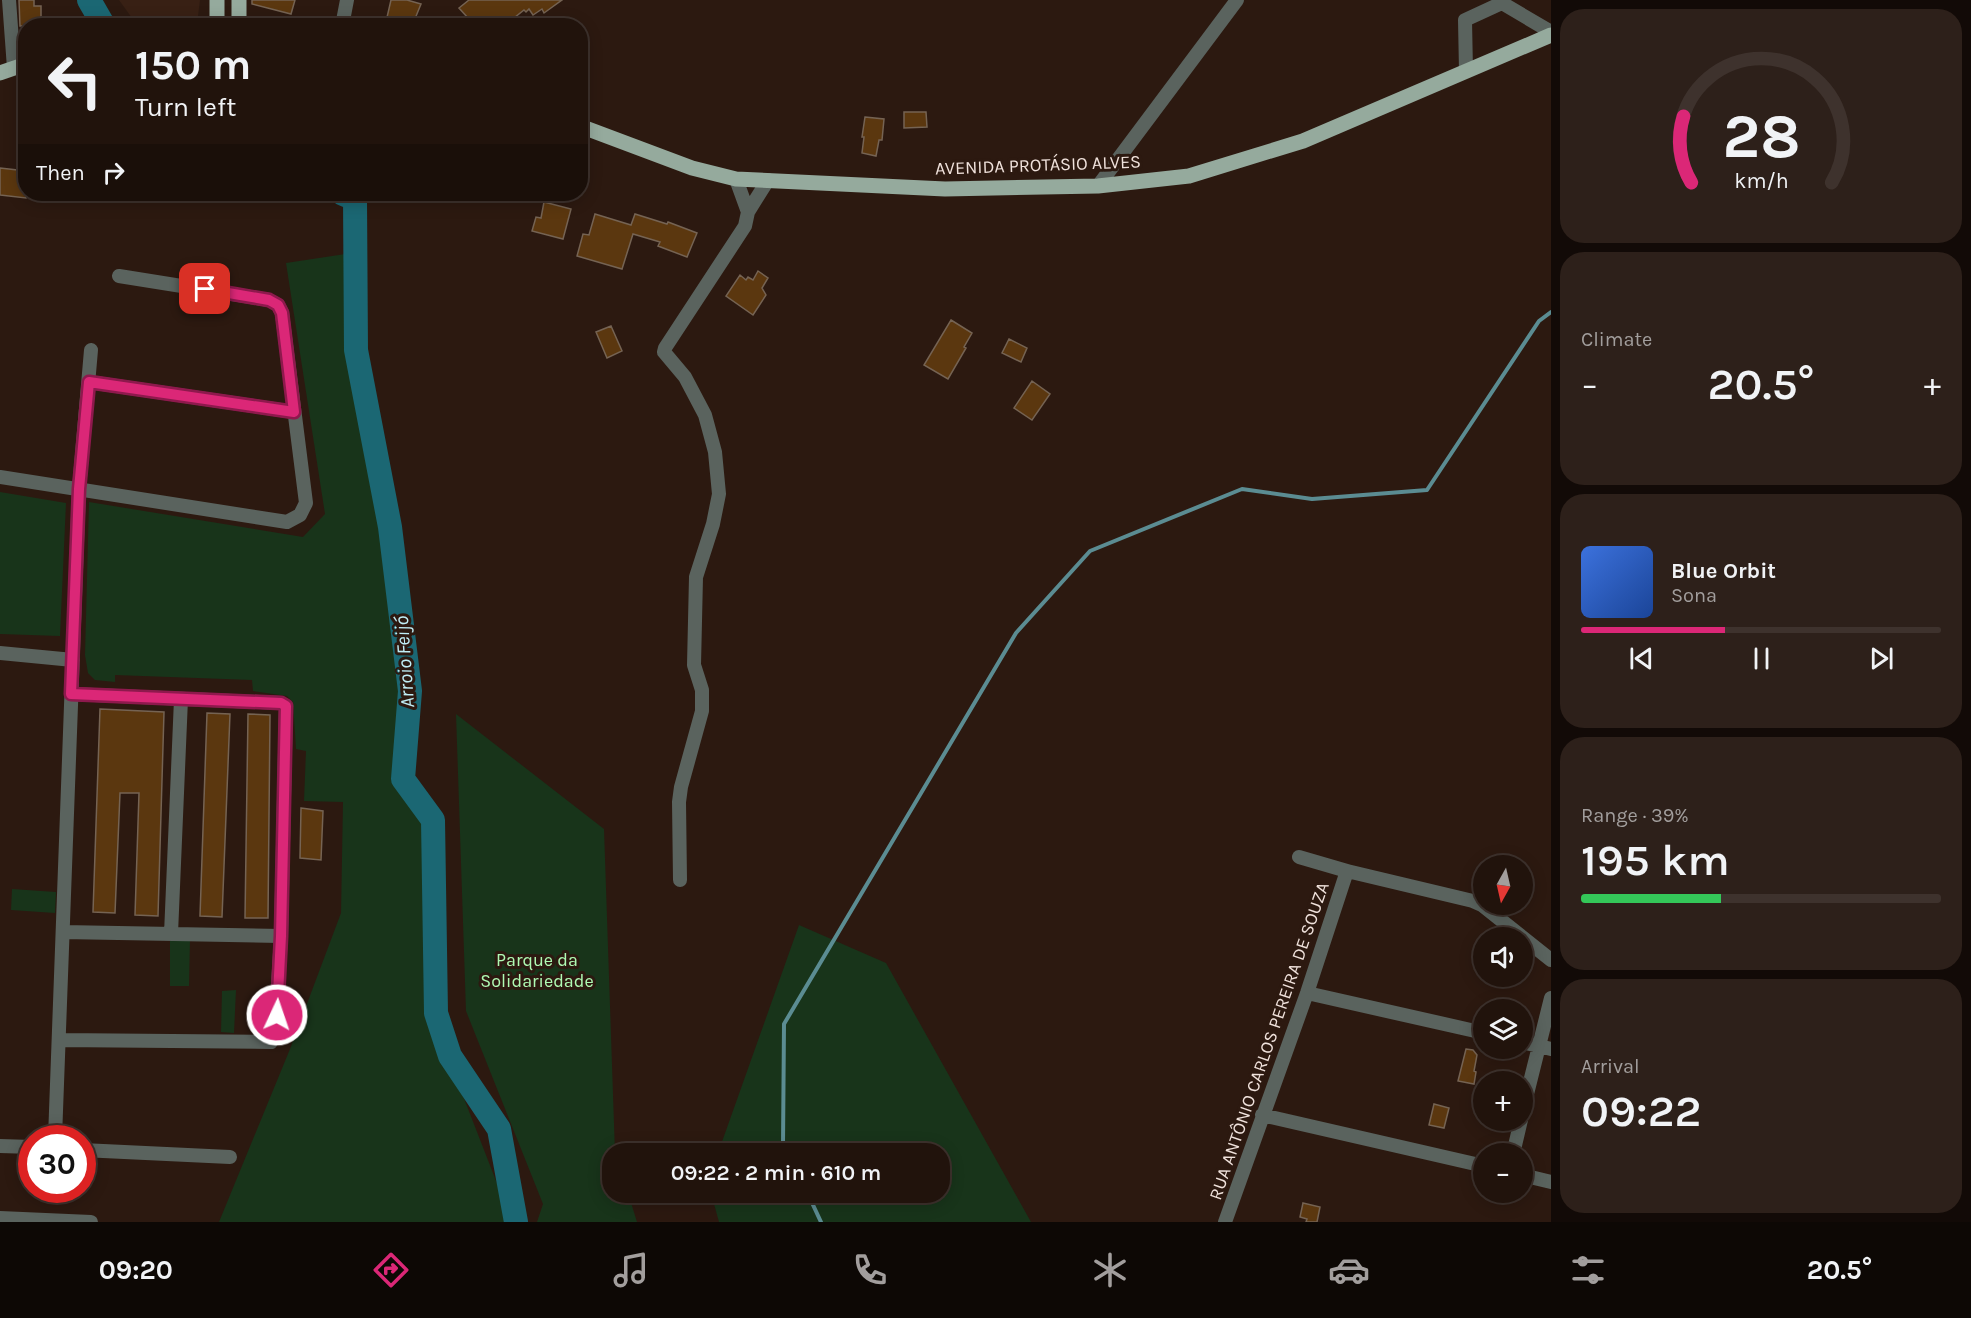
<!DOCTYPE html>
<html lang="en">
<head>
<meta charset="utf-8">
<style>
  body { margin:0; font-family:Karla,sans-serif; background:#2d201a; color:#f1f3f6; height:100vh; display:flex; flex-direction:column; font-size:22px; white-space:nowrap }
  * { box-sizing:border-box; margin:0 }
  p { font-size:20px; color:#a29e9d }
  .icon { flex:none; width:33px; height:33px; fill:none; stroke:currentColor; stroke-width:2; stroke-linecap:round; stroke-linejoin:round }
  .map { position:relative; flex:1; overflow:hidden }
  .sheet { display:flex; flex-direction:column; gap:9px; padding:9px; background:#120a07; width:420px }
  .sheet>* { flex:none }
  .hud { position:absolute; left:18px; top:18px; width:570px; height:183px; border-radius:24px; box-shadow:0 3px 15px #0003,0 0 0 2px #3e322d; background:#21130c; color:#f1f3f6; overflow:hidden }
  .needle { width:39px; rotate:188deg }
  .buttons { position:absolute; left:1473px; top:855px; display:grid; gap:12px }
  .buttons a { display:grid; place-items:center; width:60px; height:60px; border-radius:50%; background:#21130c; box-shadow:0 3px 15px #0003,0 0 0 2px #3e322d; font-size:30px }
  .speed { position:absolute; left:18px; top:1125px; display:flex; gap:12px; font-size:30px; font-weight:700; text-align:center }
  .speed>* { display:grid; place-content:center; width:78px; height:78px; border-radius:50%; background:#21130c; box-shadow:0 3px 15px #0003,0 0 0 2px #3e322d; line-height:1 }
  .speed .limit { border:9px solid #d22; background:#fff; color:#111 }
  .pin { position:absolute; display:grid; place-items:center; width:51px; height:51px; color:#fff; margin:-26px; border-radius:12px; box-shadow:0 3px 9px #0006 }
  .me { position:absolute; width:66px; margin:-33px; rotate:3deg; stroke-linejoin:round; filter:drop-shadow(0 0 4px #0008) }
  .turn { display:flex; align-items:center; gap:21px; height:126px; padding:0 18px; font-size:27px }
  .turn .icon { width:78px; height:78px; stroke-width:2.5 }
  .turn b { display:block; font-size:42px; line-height:51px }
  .then { display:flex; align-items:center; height:57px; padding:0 18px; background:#0003; gap:12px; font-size:22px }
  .big { font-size:45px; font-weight:600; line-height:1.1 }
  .sheet .card { flex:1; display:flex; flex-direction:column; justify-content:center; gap:9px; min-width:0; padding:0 21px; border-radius:24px; background:#2d201a }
  .sheet .dial { align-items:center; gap:0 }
  .dial svg { height:156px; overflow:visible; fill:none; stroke:#3e322d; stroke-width:7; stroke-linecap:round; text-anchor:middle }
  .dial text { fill:#f1f3f6; stroke:none }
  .song { display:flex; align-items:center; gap:18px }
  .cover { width:72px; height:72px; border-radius:9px; background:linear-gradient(135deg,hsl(220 70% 55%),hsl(220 70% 35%)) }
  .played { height:6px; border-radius:3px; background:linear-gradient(90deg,#db2777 40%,#3e322d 40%) }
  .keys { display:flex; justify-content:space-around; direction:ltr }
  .heat { display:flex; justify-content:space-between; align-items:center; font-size:33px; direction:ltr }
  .charge { height:9px; border-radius:4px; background:linear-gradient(90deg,#34c759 39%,#3e322d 0) }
  .trip { position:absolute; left:602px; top:1143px; width:348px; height:60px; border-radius:24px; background:#21130c; box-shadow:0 3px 15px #0003,0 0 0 2px #3e322d; font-weight:600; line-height:60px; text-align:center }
  .dock { display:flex; height:96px; justify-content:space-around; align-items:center; background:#0d0805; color:#a29e9d }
  .dock .icon { width:42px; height:42px }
  .dock .selected { color:#db2777 }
  .dock b { font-size:27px; color:#f1f3f6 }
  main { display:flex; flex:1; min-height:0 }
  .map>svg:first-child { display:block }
  .built { fill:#382014 }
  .green { fill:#18341a }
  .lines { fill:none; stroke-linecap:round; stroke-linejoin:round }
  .stream { stroke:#5b8c92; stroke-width:4 }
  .river { stroke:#1b6773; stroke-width:24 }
  .building { fill:#5b370f; stroke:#756353; stroke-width:1.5 }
  .minor { stroke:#5a635e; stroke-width:14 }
  .major { stroke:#95aa9d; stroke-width:15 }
  .route-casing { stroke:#8e194d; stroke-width:15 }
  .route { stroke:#db2777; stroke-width:10 }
  .labels { text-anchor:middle; stroke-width:6; stroke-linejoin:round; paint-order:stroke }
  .street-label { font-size:18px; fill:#f0e2dc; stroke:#2c1910 }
  .park-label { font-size:18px; fill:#affab3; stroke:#2c1910 }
  .water-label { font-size:20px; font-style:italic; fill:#c0eef6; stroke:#2c1910 }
</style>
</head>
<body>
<main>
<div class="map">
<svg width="1551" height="1222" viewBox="0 0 1551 1222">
  <rect width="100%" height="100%" fill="#2c1910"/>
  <path class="built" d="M119,0H200L198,16L137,25Z"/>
  <path class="green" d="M352,253L351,350L388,574L403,688L398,778L427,820L430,1011L512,1222H219L290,1049L341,913L343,802L304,801L306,751L296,749L293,702L287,696L253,691L252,680L115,675V682L95,680L88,673L85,655L89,502L303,537L325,514L286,263Z
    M0,492L66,503L60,636L0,634Z
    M456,714L604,829L615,1153L612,1154V1192L628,1193L637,1222H537L543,1204L466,1011Z
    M12,889L56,892L55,913L11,910Z
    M799,925L886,963L1031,1222H719L711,1193L939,1192V1154L718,1153Z
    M170,939H190L189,986H170Z
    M236,990L234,1033L221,1032L222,991Z"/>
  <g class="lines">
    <path class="stream" d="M788,1154L783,1145L784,1024L1016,633L1090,551L1242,489L1312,499L1427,490L1539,321L1551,312
      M807,1192L821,1222"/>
    <path class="river" d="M89,0L104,26
      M343,194L355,199L356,350L390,527L410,691L403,779L433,820L436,1013L450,1056L499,1129L516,1222"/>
  </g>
  <path class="building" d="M19,0H34V6H41V20L35,21L36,26H20Z
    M252,0H295L291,14L252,4Z
    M391,0H407L421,4L412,26H385Z
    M469,0H562L544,13L542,9L533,15L529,9L526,12L524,10L504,26H458L468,18L459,8Z
    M904,112H926L927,127L904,128Z
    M865,117L884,119L882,140H879L876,156L862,153L864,137H862Z
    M0,168L26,171V198L0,195Z
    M544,202L571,209L563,239L532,231L536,217L541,218Z
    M595,214L631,225L635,214L667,224L668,222L697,233L687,257L658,246L660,242L633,234L622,269L577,256L583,234L589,235Z
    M758,271L768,278L762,288L766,295L753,315L726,296L740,275L746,280L748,277L753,280Z
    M951,320L972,333L964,347L966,348L948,379L924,365Z
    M611,326L622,351L607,358L596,332Z
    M1009,339L1027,348L1021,362L1002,353Z
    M1032,381L1050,394L1032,420L1014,408Z
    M100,709L164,712L158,916L135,915L139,793H120L115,913L93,912Z
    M207,713L230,714L222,917L200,916Z
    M248,714L270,715L268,918H245Z
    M301,808L323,811L321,860L300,858Z
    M1466,1049L1473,1050L1477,1055L1474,1071L1476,1072L1474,1084L1458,1081Z
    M1434,1104L1449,1108L1444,1128L1429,1125Z
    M1303,1203L1320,1207L1317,1222H1306L1307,1219L1300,1217Z"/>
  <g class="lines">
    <path class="minor" d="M9,0L14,68
      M342,26L347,0
      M1466,71L1465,20L1502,3L1551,32
      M736,179L748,212
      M1098,186L1237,0
      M89,382L294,412
      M0,477L287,522L300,515L306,503L282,313L278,305L269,300L119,276
      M0,653L73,660
      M1299,857L1347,871L1473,901L1482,905L1551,960
      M680,880L679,802L681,787L702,711V690L694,665L696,577L713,524L719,494L715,452L705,415L685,377L664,352L665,348L745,226L748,212L768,180
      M63,932L281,936
      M171,934L181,699
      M1307,993L1484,1033
      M59,1040L271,1042L275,1034L281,936L286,706L281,703L71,694
      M1522,1042L1551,1049
      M1522,1114L1551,998
      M1262,1115L1484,1166
      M55,1138L79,489L91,350
      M0,1146L32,1147
      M82,1150L230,1157
      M1513,1154L1521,1120
      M1522,1175L1551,1182
      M0,1218L91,1222
      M1225,1222L1307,993L1347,871"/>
    <path class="major" d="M239,0V26
      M217,26V0
      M0,73L26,64
      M580,126L692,168L736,179L945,189L1098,186L1189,176L1303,141L1551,35"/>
  </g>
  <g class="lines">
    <defs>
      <path id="route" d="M205,289L269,300L278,305L282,313L294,412L89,382L79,489L71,694L281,703L286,706L281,936L277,1015"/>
    </defs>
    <use href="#route" class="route-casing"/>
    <use href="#route" class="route"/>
  </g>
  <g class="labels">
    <g class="street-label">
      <text transform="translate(1038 165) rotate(-2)" y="6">AVENIDA PROTÁSIO ALVES</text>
      <text transform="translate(1269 1041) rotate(-71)" y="6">RUA ANTÔNIO CARLOS PEREIRA DE SOUZA</text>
    </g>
    <g class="park-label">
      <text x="537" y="966">Parque da<tspan x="537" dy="21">Solidariedade</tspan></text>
    </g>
    <g class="water-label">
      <text transform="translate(404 662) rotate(-94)" y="7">Arroio Feijó</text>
    </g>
  </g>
</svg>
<div class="buttons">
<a><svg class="needle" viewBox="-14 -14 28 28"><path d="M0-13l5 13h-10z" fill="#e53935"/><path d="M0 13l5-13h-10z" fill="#a29e9d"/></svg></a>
<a><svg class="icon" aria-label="sound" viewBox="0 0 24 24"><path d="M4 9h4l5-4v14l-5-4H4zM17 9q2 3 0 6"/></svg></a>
<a><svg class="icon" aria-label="layers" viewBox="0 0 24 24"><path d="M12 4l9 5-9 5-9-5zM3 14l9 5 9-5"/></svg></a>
<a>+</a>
<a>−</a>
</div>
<div class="speed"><div class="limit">30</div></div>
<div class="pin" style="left:205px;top:289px;background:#d93025"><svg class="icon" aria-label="arrive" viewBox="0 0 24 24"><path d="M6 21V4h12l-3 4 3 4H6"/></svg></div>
<svg class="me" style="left:277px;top:1015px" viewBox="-20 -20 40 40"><circle r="17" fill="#db2777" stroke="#fff" stroke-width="3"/><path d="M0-11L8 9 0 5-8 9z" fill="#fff"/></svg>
<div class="trip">09:22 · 2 min · 610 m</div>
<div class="hud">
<div class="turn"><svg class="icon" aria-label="left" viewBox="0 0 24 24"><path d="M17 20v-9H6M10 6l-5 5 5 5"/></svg><div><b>150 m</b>Turn left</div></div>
<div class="then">Then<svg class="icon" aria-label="right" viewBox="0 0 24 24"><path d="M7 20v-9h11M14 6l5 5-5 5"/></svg></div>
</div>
</div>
<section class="sheet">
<div class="card dial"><svg viewBox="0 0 100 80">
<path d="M14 69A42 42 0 1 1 86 69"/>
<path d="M14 69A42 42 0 0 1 10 35" stroke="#db2777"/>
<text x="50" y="56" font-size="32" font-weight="700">28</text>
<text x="50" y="72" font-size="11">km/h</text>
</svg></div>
<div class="card"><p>Climate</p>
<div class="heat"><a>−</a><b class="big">20.5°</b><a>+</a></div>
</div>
<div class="card">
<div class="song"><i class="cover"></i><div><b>Blue Orbit</b><p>Sona</p></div></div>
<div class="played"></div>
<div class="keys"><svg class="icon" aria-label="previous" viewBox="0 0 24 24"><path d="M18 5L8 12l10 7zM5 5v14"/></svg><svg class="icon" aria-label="pause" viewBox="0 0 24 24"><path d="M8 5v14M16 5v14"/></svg><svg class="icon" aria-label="next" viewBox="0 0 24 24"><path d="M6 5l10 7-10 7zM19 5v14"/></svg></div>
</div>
<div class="card"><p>Range · 39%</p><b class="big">195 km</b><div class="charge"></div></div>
<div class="card"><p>Arrival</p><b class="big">09:22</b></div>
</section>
</main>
<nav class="dock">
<b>09:20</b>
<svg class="icon selected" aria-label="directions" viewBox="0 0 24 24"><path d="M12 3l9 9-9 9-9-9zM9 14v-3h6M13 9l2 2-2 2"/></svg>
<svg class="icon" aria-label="music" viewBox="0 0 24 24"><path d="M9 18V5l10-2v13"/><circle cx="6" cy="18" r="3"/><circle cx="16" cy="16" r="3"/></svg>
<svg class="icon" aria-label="phone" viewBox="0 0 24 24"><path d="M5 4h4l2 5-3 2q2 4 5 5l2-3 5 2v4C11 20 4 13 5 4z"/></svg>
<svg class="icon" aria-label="climate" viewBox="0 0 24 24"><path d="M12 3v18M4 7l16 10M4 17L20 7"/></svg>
<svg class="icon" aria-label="car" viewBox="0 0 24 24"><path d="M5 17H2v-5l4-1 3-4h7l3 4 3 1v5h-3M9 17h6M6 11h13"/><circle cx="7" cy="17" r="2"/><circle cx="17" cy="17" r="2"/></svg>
<svg class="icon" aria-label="filters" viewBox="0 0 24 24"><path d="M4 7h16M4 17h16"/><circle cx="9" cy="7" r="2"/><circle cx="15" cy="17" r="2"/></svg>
<b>20.5°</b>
</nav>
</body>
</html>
